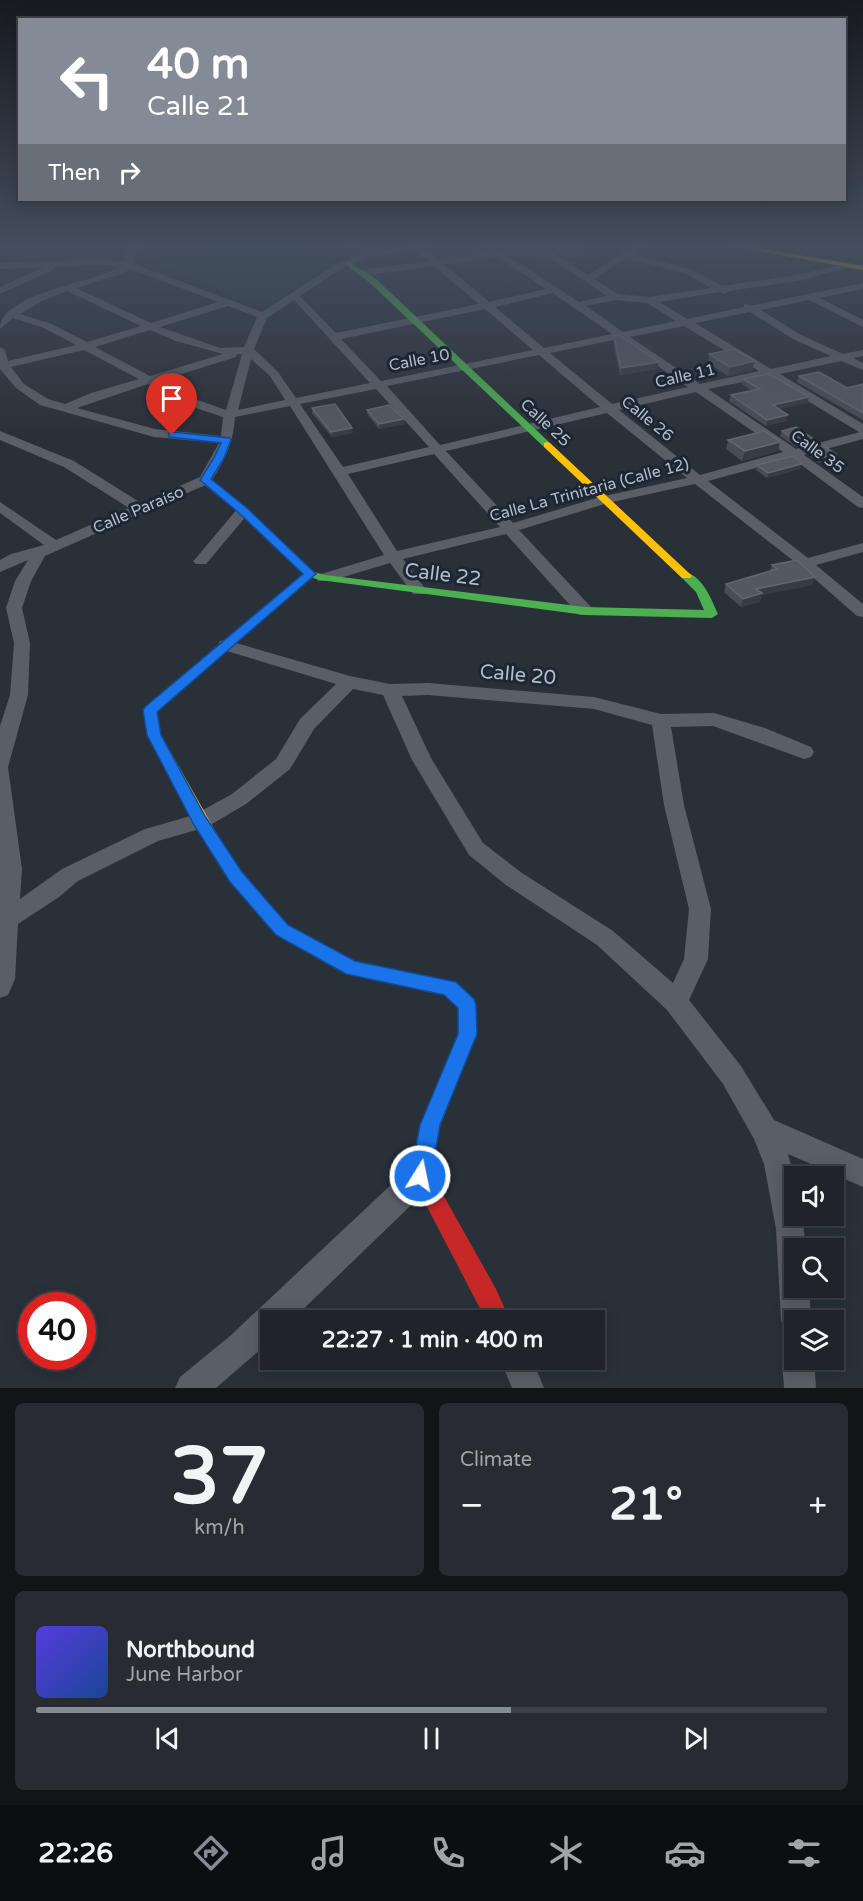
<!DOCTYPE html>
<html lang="en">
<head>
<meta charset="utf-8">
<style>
  body { margin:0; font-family:"Varela Round",sans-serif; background:#282c32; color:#f1f3f6; height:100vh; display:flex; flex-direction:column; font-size:22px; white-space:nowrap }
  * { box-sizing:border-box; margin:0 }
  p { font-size:20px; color:#a2a4a8 }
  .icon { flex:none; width:33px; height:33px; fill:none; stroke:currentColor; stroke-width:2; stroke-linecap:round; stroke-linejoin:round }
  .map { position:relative; height:1388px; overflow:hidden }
  .side { display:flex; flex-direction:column; gap:15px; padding:15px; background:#121417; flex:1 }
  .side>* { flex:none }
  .guide { position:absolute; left:18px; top:18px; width:828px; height:183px; border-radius:0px; box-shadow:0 3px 15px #0003,0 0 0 2px #3d4147; background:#848b96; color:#fff; overflow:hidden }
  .buttons { position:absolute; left:784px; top:1166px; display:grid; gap:12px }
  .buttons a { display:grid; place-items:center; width:60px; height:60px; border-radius:0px; background:#20242a; box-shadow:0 3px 15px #0003,0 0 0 2px #3d4147; font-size:30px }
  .speed { position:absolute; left:18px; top:1292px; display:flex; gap:12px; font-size:30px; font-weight:700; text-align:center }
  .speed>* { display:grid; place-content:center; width:78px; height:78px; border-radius:50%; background:#20242a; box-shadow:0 3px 15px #0003,0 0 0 2px #3d4147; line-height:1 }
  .speed .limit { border:9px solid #d22; background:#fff; color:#111 }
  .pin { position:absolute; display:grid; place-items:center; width:51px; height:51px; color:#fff; margin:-62px -26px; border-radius:50% 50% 50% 0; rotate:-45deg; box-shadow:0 0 6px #0007 }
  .pin .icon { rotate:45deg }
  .me { position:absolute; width:66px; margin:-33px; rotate:10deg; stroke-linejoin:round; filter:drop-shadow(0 0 4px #0008) }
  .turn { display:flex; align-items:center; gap:21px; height:126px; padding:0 30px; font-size:27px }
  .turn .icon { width:78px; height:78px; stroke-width:2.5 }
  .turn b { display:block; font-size:42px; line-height:51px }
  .then { display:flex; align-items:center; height:57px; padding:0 30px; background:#0003; gap:12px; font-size:22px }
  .big { font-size:45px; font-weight:700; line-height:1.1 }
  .side .widget { flex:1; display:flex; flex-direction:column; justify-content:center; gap:9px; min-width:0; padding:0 21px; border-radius:9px; background:#282c32 }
  .side .dial { align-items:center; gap:0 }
  .dial b { font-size:78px; line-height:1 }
  .song { display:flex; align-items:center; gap:18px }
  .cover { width:72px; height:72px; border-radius:9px; background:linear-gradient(135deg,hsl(250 70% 55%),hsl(220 70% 35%)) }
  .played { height:6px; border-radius:3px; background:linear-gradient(90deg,#848b96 60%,#3d4147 60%) }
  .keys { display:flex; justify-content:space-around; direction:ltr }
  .heat { display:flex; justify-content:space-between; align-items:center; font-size:33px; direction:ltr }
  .side .tiles { flex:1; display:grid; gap:15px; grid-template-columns:1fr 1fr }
  .widget:last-child { grid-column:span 2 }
  .trip { position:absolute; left:260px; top:1310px; width:345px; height:60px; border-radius:0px; background:#20242a; box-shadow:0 3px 15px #0003,0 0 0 2px #3d4147; font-weight:700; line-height:60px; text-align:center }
  .dock { display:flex; height:96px; justify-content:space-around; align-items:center; background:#0d0e11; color:#a2a4a8 }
  .dock .icon { width:42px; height:42px }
  .dock .selected { color:#848b96 }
  .dock b { font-size:27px; color:#f1f3f6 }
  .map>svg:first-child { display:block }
  .green { fill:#273a3e }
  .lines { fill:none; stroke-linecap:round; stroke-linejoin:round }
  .street { fill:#5a5e66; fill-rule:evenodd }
  .fast { fill:#4caf50; fill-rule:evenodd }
  .slow { fill:#ffc107; fill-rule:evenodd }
  .jam { fill:#c62828; fill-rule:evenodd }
  .wall { fill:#474c55 }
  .shaded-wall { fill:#373c44 }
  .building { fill:#535861; stroke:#626872; stroke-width:1.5 }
  .route { fill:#1a73e8; stroke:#114b97; stroke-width:1.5 }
  .labels { text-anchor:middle; stroke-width:6; stroke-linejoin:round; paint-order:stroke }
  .far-street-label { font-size:16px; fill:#b4bcc9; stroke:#1d2633 }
  .street-label { font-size:20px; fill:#b4bcc9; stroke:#1d2633 }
</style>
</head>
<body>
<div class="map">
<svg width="863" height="1388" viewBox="0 0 863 1388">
  <rect width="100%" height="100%" fill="#2a3038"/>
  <path class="green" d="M261,249L302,252L334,265L267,306L260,307L159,264L210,250Z"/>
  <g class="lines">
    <path class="street" d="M131,244H140L134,255V264L262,312L333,266L364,252L337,244C351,244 365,250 379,250C399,249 418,244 439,244L424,248L438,260L491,252L480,244H490L579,302L607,296L529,244H540L588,275L636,244H647L633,254L693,270L722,286L797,275L850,263L855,266L797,281L729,291L724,294L719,292L659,302L687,319L744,307V304L754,305L863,283V289L820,298L863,320V327L809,300L761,310L801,335L843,354L863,350V356L853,358L863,363V370L841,361L780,374L863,424V439L804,455L863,497V508L858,507L792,458L708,481L808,558L863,543V552L816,565L863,604V617L857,616L800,566L695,484L608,503L519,530L591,607L593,611L591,615H579L506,534L403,559L427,591L425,594H413L390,563L330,581H318L316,578L318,575L384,555L290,406L235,417C233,445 225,460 210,483L45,556L31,581L22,608L30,643L28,695L8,767L22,869L20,899L62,869L145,829L194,815L232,794L276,759L300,719L336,684L220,649L218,645L220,641L226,640L350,676L390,684L428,683L594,697L661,714L714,713L765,728L811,747L814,752L811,757L804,759L713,726L671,727L684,805L711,909L708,959L689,1000L741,1066L774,1120L863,1159V1187L788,1154L795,1180V1215H802L806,1248H795V1287H809L811,1320H795V1335L785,1331L781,1320L776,1229L764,1164L754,1139L723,1084L667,1010L597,945L506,885L469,855L412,760L383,695L353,689L314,729L290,769L246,804L207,827L158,841L78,881L59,897L18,924L15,979L8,995L0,998V726L10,695L14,643L6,608L15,581L28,560L0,572V560L11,554L44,545L0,513V502L56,540L129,508L64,467L0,440V431L74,461L141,503L200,477L219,443L154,437L40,405L16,388L0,369V347L5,350L8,361L76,345L44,328L13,318L0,329C0,293 94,283 120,267L108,265L54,267L53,270L0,294V287L44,267L0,269V263L108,259L124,262V255ZM415,250L428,261L362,270L357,273L362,276L434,266L479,304L336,333L300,296L339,270L370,256ZM498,257L546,289L489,302L444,264ZM626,258L687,274L711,288L649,297L618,294L594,279ZM130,269L218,302L151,323L76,288L121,274ZM67,291L141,326L87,342L52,324L20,314L42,301ZM553,293L612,334L544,348L495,307ZM294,300L370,383L296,398L278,372L254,349L267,318ZM616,300L647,303L676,321L623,332L586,306ZM228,306L257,317L244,347L220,348L160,327ZM485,309L533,350L381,381L341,339ZM750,312L793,339L831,356L771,369L695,323ZM684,326L759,371L700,384L630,337ZM150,330L176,341L223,354L150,376L95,347ZM619,339L688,387L612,404L550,353ZM84,350L139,379L91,393L65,404L48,399L24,384L11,367ZM237,354H242L226,410L192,398L159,381L236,357ZM539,355L600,407L440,445L387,386ZM251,359L270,376L285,400L238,410ZM768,377L859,432H860L796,449L708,389ZM148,384L184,404L223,417L221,436L155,429L77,408ZM376,389L429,447L343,467L300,404ZM696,392L783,452L700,475L619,410ZM607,413L687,478L600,497L513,523L446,451ZM434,454L500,527L397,551L348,474ZM428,695L594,709L652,725L664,805L689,909L684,959L673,983L613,931L522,873L483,843L431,758L402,696Z
      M243,507L250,511L248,514L206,564H196L193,561L196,558L238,508Z
      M421,1162L431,1166L435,1176L431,1186L292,1320H270V1341L216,1388H175L180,1377L230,1336L411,1166Z
      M795,1344V1359H814L816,1388H784L782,1359L787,1348Z
      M500,1359H532L544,1388H512Z"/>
    <path class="fast" d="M345,262H349L376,279L550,443V447H544L370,283L345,264Z
      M205,477L247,509L314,572L325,575L585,607L704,610L696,592L680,576L686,572C704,578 711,599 718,614L712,618L585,615L320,580L306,576L239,513L201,482L200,480Z
      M217,842L223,844L242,872L288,925L355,961L455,982L473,999L476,1005V1034L436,1137L429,1140L422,1137L419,1130L458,1034V1008L444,995L346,974L276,935L230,882L211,852L209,848L211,844Z"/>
    <path class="slow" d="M720,244H736L863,266V270Z
      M547,442L550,443L690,574L692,576L690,578H682L544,447V443Z
      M310,571L316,574L314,576L157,711L161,735L225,848L223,852L217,854L211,852L147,735L143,710L306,572Z"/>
    <path class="jam" d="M429,1120L436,1123L439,1130L432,1175L496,1289L510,1320H486L411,1176L419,1130L422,1123Z"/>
  </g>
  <path class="wall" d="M500,244H531L549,256L548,260H533L529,257L516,258L500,246Z
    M545,244H587L581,249L585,254L584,258L567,259Z
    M614,336L659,362L657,369L620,375L613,342Z
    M709,354L755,361L752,370L728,376L708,363Z
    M799,376L847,388L863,384V420L797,382Z
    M743,379L809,397L807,403L779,409L786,421L766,426L729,401L731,395L752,391L742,384Z
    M312,408L353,433L332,437L312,413Z
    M367,410L404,419V424L379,429L367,414Z
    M782,431L810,443L796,447L780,436Z
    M728,440L780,442L778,451L742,461L726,449Z
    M811,451L836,454L834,459L819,463L809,456Z
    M757,465L801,467L799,469L767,478L756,470Z
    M772,565L815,577L812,585L761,595L760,602L741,607L724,592L726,584L770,571Z"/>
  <path class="shaded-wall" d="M583,244H587L579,251V247Z
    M529,253V257L516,258L517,255Z
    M755,361L752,370L728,376L730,367Z
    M659,362L657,369L620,375L621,368Z
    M809,397L807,403L771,411L773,405Z
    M788,415L786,421L766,426L767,420Z
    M404,419V424L379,429V424Z
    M352,428L353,433L332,437L331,432Z
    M812,438L810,443L796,447L798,442Z
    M780,442L778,451L742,461L745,451Z
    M836,454L834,459L819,463L821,458Z
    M802,463L799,469L767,478L768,473Z
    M815,577L812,585L761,595L760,602L741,607L743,599L756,589Z"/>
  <path class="building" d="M503,244H531L549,256H533L529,253L517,255Z
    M551,244H583L579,247L585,254L567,255Z
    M619,335L659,362L621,368L614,336Z
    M734,349L755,361L730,367L709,354Z
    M819,372L847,388L863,384V413L799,376Z
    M769,374L809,397L773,405L788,415L767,420L731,395L760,389L743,379Z
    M335,404L352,428L331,432L312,408Z
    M389,405L404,419L379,424L367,410Z
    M796,427L812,438L798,442L782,431Z
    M764,431L780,442L745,451L728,440Z
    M825,447L836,454L821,458L811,451Z
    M793,456L802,463L801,464L768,473L757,465Z
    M797,560L815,577L756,589L762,593L743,599L726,584L777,569L772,565Z"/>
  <linearGradient id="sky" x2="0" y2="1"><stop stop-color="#171a1f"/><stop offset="0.56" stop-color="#444e5e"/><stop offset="1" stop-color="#444e5e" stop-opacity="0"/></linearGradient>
  <rect width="863" height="439" fill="url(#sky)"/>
  <path class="route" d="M172,432L230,438L231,440L224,458L211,479L247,508L316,574L157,712L161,735L205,816L242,872L288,925L355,961L456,982L474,999L476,1005L477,1034L440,1125L431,1176L428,1183L420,1187L413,1183L410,1176L420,1125L458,1034V1008L444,995L346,974L276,935L230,882L194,825L147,735L143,710L145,707L303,574L239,513L200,480L214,458L221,443L169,437V433Z"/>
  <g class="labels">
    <g class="far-street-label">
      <text transform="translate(419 359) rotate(-11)" y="6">Calle 10</text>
      <text transform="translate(685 375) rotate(-13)" y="6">Calle 11</text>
      <text transform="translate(648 418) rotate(39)" y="6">Calle 26</text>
      <text transform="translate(546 422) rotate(43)" y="6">Calle 25</text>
      <text transform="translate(818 451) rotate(36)" y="6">Calle 35</text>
      <text transform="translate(589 489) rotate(-15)" y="6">Calle La Trinitaria (Calle 12)</text>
      <text transform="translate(138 509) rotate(-23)" y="6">Calle Paraíso</text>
    </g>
    <g class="street-label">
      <text transform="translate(443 574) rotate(7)" y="7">Calle 22</text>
      <text transform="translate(518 674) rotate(5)" y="7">Calle 20</text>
    </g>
  </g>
</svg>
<div class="buttons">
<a><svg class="icon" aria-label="sound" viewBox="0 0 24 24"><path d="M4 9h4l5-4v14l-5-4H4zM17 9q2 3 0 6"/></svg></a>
<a><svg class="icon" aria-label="search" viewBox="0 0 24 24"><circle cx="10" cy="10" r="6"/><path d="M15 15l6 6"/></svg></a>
<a><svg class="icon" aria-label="layers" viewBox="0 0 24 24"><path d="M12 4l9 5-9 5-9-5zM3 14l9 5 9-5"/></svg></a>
</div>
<div class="speed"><div class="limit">40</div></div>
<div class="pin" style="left:172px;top:435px;background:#d93025"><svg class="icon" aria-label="arrive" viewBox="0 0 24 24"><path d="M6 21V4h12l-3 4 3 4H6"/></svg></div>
<svg class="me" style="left:420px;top:1176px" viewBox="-20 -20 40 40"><circle r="17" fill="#1a73e8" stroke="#fff" stroke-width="3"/><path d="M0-11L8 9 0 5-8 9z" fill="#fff"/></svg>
<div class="trip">22:27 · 1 min · 400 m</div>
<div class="guide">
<div class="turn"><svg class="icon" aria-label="left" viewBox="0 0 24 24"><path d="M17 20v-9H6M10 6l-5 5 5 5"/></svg><div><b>40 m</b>Calle 21</div></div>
<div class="then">Then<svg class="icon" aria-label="right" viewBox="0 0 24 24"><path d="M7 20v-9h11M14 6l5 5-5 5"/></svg></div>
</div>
</div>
<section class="side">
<div class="tiles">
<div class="widget dial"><b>37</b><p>km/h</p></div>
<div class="widget"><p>Climate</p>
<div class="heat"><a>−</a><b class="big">21°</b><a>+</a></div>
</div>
<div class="widget">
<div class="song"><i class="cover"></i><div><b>Northbound</b><p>June Harbor</p></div></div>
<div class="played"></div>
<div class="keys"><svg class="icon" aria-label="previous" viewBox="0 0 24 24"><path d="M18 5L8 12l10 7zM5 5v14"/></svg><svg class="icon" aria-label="pause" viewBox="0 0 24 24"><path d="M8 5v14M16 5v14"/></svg><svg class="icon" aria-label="next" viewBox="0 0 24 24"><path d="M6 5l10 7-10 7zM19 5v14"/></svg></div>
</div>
</div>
</section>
<nav class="dock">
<b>22:26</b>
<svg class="icon selected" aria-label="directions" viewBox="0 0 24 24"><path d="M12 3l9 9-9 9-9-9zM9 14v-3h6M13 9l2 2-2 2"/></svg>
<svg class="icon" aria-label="music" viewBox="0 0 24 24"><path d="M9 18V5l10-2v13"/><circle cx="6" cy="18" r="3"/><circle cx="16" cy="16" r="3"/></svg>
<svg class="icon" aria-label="phone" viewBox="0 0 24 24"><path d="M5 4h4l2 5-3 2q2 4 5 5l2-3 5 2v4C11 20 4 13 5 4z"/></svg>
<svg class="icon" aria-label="climate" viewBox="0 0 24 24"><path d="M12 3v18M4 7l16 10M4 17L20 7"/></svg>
<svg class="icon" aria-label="car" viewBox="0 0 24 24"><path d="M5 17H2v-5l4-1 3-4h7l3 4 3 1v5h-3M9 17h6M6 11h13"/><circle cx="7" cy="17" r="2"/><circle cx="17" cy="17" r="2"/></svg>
<svg class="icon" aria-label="filters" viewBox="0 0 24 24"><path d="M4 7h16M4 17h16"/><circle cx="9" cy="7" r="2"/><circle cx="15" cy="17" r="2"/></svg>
</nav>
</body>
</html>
